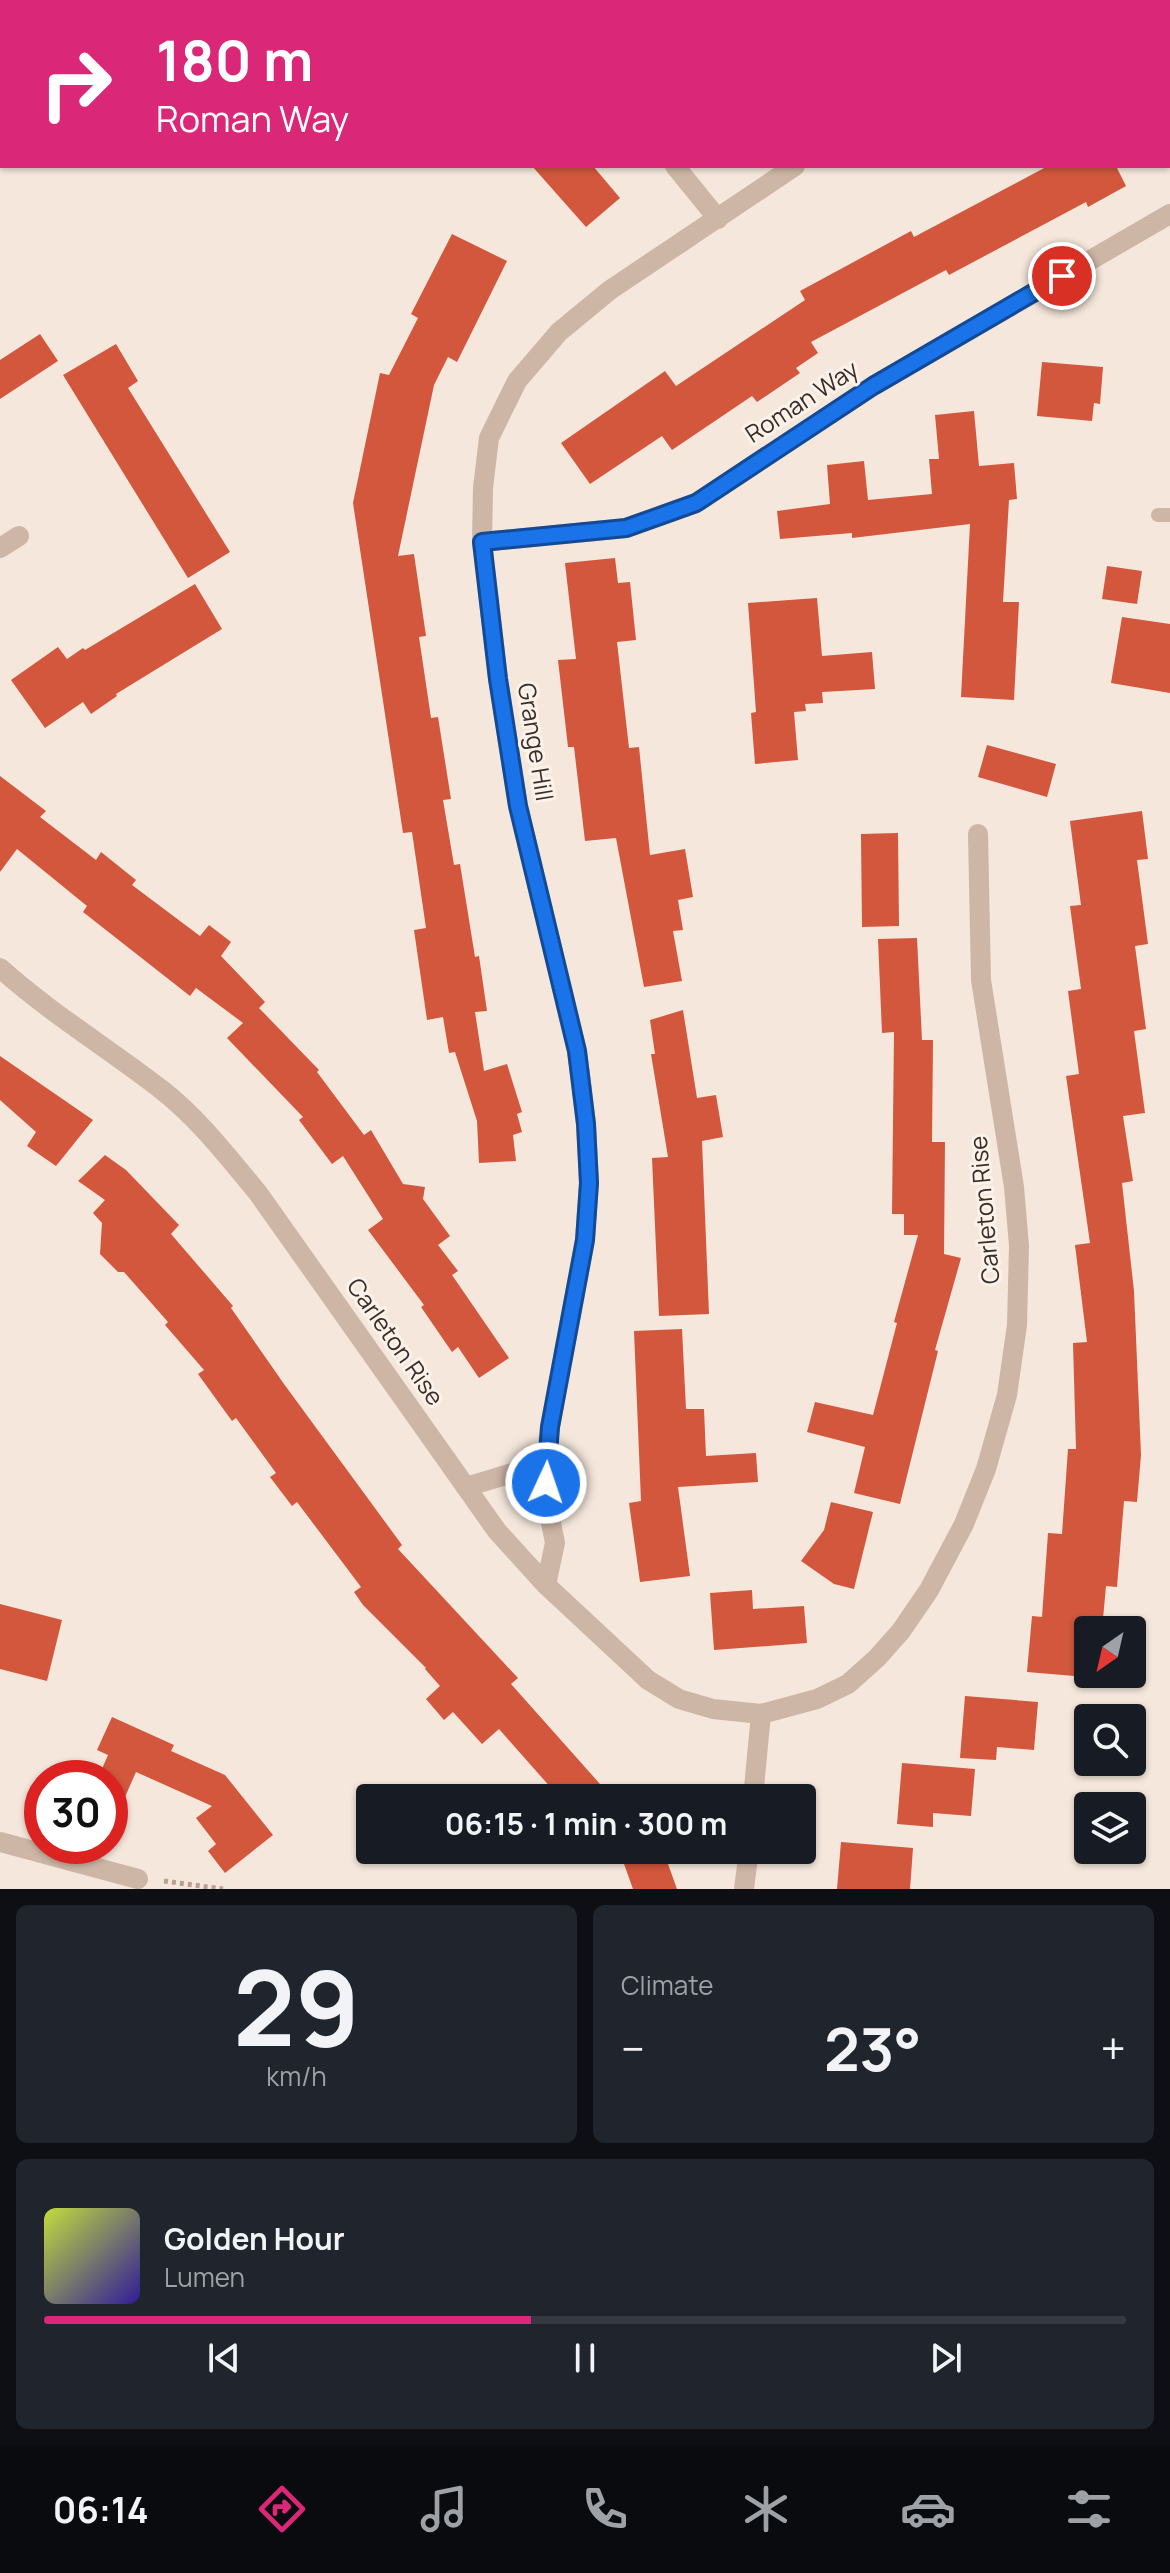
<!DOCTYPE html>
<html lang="en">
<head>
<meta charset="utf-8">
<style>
  body { margin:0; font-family:Manrope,sans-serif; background:#20242c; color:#f1f3f6; height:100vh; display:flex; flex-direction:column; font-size:30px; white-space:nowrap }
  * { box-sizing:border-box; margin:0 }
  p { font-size:26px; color:#9ea1a6 }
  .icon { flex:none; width:44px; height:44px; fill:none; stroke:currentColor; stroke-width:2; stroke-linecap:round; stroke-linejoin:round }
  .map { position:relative; height:1889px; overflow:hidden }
  .panel { display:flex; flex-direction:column; gap:16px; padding:16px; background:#0d0f14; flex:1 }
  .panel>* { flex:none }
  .banner { position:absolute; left:0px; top:0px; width:1170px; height:168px; box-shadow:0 2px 6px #0004; background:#db2777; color:#fff; overflow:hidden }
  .needle { width:52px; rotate:214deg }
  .tools { position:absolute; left:1074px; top:1616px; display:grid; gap:16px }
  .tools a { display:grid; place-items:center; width:72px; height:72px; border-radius:8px; background:#171b24; box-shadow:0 2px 6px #0004; font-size:40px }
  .speed { position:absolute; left:24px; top:1760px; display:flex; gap:16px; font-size:40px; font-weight:700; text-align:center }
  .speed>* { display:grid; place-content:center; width:104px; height:104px; border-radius:50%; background:#171b24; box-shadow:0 2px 6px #0004; line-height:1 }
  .speed .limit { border:12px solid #d22; background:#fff; color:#111 }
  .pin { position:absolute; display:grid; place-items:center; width:68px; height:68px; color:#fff; margin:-34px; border:4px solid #fff; border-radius:50%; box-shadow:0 2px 8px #0007 }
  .me { position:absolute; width:88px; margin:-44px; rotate:3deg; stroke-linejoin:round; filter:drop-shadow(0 0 6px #0008) }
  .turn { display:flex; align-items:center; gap:28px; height:168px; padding:0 24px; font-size:36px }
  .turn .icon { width:104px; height:104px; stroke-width:2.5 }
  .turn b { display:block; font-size:56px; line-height:68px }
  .big { font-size:60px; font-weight:700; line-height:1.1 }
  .panel .tile { flex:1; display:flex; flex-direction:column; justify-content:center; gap:12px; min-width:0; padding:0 28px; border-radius:12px; background:#20242c }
  .panel .dial { align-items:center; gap:0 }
  .dial b { font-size:104px; line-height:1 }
  .song { display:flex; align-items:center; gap:24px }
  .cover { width:96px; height:96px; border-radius:12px; background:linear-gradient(135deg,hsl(70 70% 55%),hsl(250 70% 35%)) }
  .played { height:8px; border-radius:4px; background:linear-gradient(90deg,#db2777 45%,#363941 45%) }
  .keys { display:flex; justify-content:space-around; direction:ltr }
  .heat { display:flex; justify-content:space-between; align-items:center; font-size:44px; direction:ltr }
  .panel .tiles { flex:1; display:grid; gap:16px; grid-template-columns:1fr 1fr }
  .tile:last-child { grid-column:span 2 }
  .trip { position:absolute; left:356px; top:1784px; width:460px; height:80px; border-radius:8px; background:#171b24; box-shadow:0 2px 6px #0004; font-weight:700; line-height:80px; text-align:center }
  .tabs { display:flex; height:128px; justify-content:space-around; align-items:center; background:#090b0e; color:#9ea1a6 }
  .tabs .icon { width:56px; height:56px }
  .tabs .current { color:#db2777 }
  .tabs b { font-size:36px; color:#f1f3f6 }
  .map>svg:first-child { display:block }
  .building { fill:#d2573d }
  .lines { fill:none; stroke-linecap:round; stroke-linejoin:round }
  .path { stroke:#baa090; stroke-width:5; stroke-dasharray:4 4; stroke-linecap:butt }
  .service { stroke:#ceb6a6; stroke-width:14 }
  .minor { stroke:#ceb6a6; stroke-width:20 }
  .route-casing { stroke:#114b97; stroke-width:20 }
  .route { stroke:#1a73e8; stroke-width:14 }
  .labels { text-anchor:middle; stroke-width:6; stroke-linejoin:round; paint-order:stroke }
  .street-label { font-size:24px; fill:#3a2c28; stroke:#fbf2e9 }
</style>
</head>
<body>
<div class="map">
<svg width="1170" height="1889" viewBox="0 0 1170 1889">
  <rect width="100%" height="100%" fill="#f5e7dc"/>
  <path class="building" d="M532,166H593L620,198L586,227Z
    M1048,166H1116L1126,186L1088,207L1086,202L949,275L946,270L811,342L818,353L796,368L800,373L757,402L752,396L672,450L662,436L590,484L561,443L665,371L676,386L805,300L800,291L911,231L914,237Z
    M452,234L507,261L457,362L448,357L434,385L398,556L414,554L426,636L419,637L431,718L438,717L451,799L443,800L454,865L460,864L475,957L479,956L487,1011L475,1012L484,1071L507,1064L522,1112L517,1114L522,1132L513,1135L516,1161L479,1163L477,1121L455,1052L449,1053L443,1017L427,1020L414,930L426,928L412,832L403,833L353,503L380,373L389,375L418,318L411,314Z
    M40,334L58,361L0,399V360Z
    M116,344L138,381L128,388L230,552L188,578L63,375Z
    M1042,362L1103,367L1100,404L1094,403L1092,421L1037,416Z
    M974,411L979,466L1014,463L1017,499L1009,500L1003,602H1019L1014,700L961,697L970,524L852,538V533L780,539L777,511L830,504L827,465L864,461L868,500L932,494L929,459H939L935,415Z
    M615,558L618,583L630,582L636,640L617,642L629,748L639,747L650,855L685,849L693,897L678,900L683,930L673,931L682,981L644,987L616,838L585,841L574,747H568L558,660L576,659L565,563Z
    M1107,566L1142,571L1137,604L1102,599Z
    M195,584L222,629L116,694L117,696L91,714L83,702L45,728L11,680L58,647L67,659L83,648L85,650Z
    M817,598L822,656L872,652L875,689L822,692L823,703L805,704L806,711L794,712L798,760L755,764L751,713L756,712L748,603Z
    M1122,617L1170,624V693L1111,683Z
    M987,745L1056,764L1047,797L978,777Z
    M0,776L46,811L40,817L96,860L101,852L136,880L132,885L200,936L209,925L231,942L221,956L265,1002L259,1008L319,1070L317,1072L364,1135L371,1130L403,1184L425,1187L423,1199L450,1236L438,1245L458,1271L452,1275L509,1358L479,1378L458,1347L452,1352L421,1307L424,1305L368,1230L383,1219L343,1156L332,1164L299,1120L303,1117L227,1038L243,1023L196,988L190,996L83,912L87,906L17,849L0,872Z
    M1142,811L1148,859L1137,860L1148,944L1135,946L1146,1029L1134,1031L1145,1113L1123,1116L1133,1181L1122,1183L1134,1291L1141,1455L1137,1502L1124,1501L1117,1587L1106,1586L1102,1630H1088V1674H1098V1678L1027,1672L1032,1616L1042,1617L1048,1533L1062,1534L1068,1449H1076L1073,1343L1087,1342L1075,1245L1090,1243L1066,1076L1079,1074L1068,991L1081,989L1070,906L1081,905L1070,821Z
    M898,833L899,926L862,927L861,834Z
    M917,938L922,1040H933L932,1142H945L944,1254L961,1258L935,1350L938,1351L900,1504L854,1493L865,1447L807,1432L815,1402L873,1415L897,1323L894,1322L918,1235H904V1214H892L894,1032L882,1033L878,939Z
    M683,1010L697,1098L716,1095L723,1137L702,1141L709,1314L659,1316L652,1158L668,1157L651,1054H655L650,1020Z
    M0,1056L93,1120L56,1166L27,1146L36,1132L0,1100Z
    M105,1155L126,1170L179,1225L171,1234L233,1306L231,1308L284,1384L402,1545L398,1549L518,1678L511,1684L600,1784L584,1798H560L499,1729L482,1744L453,1712L444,1720L426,1699L440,1686L425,1669L426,1668L363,1605L354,1592L361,1587L297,1502L292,1506L270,1477L276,1473L236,1418L232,1421L198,1374L204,1370L165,1325L168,1322L124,1272H118L100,1254L102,1223L93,1213L105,1200L78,1181Z
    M682,1329L686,1409H704L706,1456L756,1453L758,1482L678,1487L690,1576L640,1582L629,1503L641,1501L634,1331Z
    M831,1502L873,1512L854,1589L834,1584L801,1561L824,1530Z
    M752,1590L753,1609L804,1606L807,1643L714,1650L710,1593Z
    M0,1604L62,1620L47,1681L0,1669Z
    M965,1696L1038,1702L1034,1750L997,1747L996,1760L960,1758Z
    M112,1717L174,1745L171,1751L225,1775L273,1835L225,1873L208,1851L216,1844L196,1818L212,1806L136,1772L110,1831V1778H98L108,1755L97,1750Z
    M902,1763L975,1769L971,1816L933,1813V1827L897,1824Z
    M841,1842L913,1848L910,1889H837Z
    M619,1850H663L677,1889H633Z"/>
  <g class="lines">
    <path class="path" d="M1168,72L1170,79
      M164,1881L223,1889"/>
    <path class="service" d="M1158,515H1170"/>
    <path class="minor" d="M530,0L532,2
      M609,2L611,0
      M1038,2L1040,0
      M675,166L718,219
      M482,542L626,528L696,503L873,386L1170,214
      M0,548L19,536
      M0,968C50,1013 108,1048 162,1090C199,1119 228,1157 258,1193L497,1531L546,1585L648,1680L679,1699L713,1709L761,1714L817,1699L848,1684L877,1658L901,1631L929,1590L964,1524L986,1469L1007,1395L1017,1325L1019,1246L1014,1187L981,980L978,834
      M466,1487L546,1463
      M546,1585L555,1543L547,1502L546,1463L550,1427L585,1240L589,1183L586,1124L577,1051L518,806L498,679L482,542L483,488L489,438L517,381L559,332L610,290L795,166
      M753,1798L761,1714
      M0,1842L138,1879
      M744,1889L749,1850"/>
  </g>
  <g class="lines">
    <defs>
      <path id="route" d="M546,1483L550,1427L585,1240L589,1183L586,1124L577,1051L518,806L498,679L482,542L626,528L696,503L873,386L1062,276"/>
    </defs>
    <use href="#route" class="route-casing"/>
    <use href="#route" class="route"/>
  </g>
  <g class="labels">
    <g class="street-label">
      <text transform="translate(802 402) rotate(-33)" y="8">Roman Way</text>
      <text transform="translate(535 742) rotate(81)" y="8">Grange Hill</text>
      <text transform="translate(985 1210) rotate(-95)" y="8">Carleton Rise</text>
      <text transform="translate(395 1342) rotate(55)" y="8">Carleton Rise</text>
    </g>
  </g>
</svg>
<div class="tools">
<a><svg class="needle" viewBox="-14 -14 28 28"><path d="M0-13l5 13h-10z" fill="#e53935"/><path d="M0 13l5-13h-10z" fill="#9ea1a6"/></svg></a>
<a><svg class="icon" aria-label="search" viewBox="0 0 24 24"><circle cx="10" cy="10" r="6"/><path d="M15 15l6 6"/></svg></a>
<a><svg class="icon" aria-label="layers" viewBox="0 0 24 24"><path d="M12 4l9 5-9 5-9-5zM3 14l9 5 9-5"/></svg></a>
</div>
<div class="speed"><div class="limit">30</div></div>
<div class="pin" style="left:1062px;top:276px;background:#d93025"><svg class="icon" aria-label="arrive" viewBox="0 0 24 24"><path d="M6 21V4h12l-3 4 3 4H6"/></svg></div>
<svg class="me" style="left:546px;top:1483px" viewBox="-20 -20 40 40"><circle r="17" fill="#1a73e8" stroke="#fff" stroke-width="3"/><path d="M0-11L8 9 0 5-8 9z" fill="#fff"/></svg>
<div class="trip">06:15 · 1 min · 300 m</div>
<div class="banner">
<div class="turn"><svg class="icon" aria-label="right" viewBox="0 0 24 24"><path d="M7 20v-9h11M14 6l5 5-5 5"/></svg><div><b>180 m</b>Roman Way</div></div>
</div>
</div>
<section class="panel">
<div class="tiles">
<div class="tile dial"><b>29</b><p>km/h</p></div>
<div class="tile"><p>Climate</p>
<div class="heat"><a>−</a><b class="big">23°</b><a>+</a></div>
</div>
<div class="tile">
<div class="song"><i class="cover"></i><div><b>Golden Hour</b><p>Lumen</p></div></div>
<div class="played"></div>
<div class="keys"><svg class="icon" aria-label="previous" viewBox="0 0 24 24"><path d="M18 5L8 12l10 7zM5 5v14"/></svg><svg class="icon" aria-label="pause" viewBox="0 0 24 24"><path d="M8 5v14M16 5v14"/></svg><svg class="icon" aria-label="next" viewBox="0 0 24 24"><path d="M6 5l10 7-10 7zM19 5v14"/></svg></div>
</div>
</div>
</section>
<nav class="tabs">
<b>06:14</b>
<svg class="icon current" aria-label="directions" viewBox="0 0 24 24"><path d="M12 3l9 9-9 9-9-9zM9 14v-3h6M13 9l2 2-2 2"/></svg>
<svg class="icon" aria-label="music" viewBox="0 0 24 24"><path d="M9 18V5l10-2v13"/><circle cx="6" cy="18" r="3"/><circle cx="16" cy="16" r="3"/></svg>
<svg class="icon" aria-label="phone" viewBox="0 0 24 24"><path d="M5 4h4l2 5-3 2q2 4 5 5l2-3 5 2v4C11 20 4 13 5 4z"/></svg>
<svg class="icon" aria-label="climate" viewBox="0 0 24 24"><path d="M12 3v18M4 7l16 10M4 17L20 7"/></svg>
<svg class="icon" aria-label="car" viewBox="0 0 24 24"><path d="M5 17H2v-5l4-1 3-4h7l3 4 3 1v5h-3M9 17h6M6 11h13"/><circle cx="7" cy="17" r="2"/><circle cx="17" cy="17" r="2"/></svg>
<svg class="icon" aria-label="filters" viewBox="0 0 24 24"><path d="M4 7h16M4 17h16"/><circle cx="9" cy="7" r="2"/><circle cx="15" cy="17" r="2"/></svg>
</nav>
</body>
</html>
